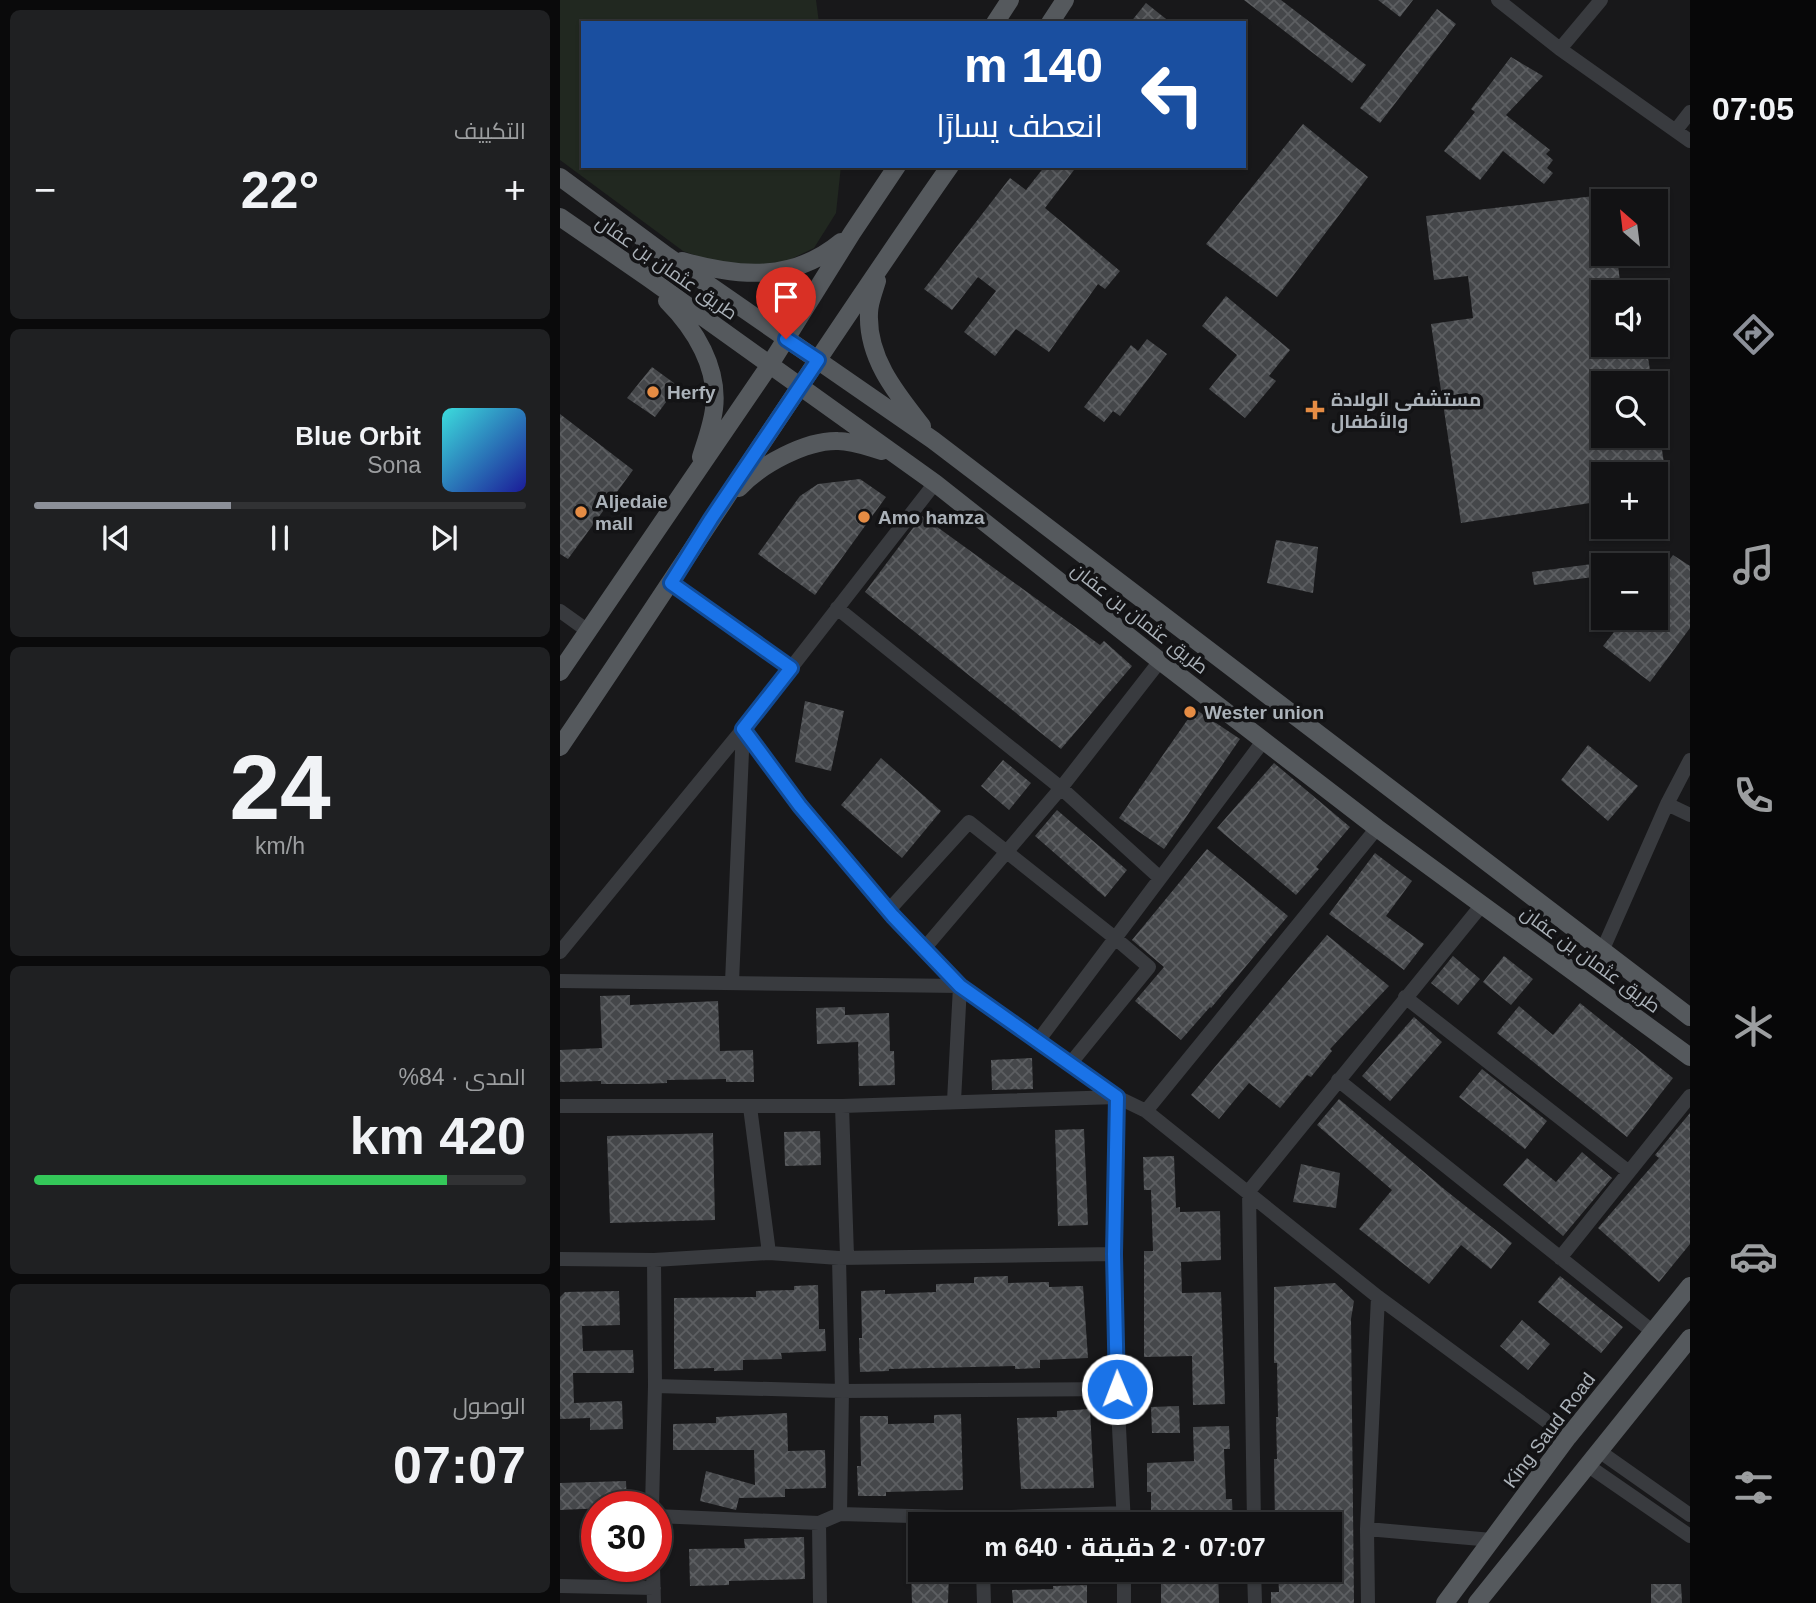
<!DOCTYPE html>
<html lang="ar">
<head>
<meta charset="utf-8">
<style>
  body { margin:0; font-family:Helvetica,Cairo,sans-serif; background:#1f2022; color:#f1f3f6; direction:rtl; height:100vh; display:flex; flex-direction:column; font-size:26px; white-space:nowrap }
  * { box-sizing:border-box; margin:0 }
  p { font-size:23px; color:#9c9ea0 }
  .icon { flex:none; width:38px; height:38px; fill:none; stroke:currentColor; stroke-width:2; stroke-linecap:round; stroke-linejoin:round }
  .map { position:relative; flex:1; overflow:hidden; direction:ltr }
  .sheet { display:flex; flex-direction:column; gap:10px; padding:10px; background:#0a0a0b; width:560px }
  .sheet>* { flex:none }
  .top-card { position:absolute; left:21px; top:21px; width:665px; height:147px; border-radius:0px; box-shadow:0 2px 5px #0004,0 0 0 2px #313234; direction:rtl; background:#1a4fa0; color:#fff; overflow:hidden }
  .needle { width:46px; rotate:332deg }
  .controls { position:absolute; left:1031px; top:189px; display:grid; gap:14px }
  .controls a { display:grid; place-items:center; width:77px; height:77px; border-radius:0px; background:#121214; box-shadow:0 2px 5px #0004,0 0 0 2px #313234; font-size:35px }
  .speed { position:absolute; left:21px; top:1491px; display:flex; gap:14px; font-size:35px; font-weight:700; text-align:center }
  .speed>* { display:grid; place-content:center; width:91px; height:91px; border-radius:50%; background:#121214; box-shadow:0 2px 5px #0004,0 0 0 2px #313234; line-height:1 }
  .speed .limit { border:10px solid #d22; background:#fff; color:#111 }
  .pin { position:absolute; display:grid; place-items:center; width:60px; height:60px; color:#fff; margin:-72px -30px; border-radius:50% 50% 50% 0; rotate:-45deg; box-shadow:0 0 7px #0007 }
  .pin .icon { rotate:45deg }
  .me { position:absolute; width:77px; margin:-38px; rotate:359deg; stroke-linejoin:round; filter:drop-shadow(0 0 5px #0008) }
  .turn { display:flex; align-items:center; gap:24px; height:147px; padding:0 28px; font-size:32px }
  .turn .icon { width:91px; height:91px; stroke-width:2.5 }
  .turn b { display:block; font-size:49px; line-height:60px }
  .big { font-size:52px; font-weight:700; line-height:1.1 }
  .sheet .widget { flex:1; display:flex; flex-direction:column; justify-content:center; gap:10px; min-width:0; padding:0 24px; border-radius:10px; background:#1f2022 }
  .sheet .dial { align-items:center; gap:0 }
  .dial b { font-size:91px; line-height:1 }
  .song { display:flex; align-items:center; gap:21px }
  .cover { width:84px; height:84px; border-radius:10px; background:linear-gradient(135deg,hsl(180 70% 55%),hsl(240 70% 35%)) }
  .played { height:7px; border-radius:4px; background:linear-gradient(90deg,#8c9099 40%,#313234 40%) }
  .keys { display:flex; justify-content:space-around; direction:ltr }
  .heat { display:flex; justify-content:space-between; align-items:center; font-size:38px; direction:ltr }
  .charge { height:10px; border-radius:5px; background:linear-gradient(90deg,#34c759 84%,#313234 0) }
  .trip { position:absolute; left:348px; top:1512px; width:434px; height:70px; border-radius:0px; background:#121214; box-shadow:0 2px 5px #0004,0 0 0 2px #313234; font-weight:700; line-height:70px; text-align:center; direction:rtl }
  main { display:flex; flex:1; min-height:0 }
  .tabs { display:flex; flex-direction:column; width:126px; justify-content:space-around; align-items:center; background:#070708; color:#9c9ea0 }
  .tabs .icon { width:49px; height:49px }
  .tabs .on { color:#8c9099 }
  .tabs b { font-size:32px; color:#f1f3f6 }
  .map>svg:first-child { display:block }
  .park { fill:#212820 }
  .building { fill:url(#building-cross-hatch) }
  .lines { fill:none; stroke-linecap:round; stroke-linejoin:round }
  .minor { stroke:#393b3f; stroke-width:14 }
  .major { stroke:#55595d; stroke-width:18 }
  .route-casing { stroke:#114b97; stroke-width:18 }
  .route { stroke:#1a73e8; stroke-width:12 }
  .poi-dot { fill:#e58c44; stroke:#131315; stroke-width:2.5 }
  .labels { text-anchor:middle; stroke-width:7; stroke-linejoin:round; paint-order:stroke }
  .street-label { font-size:19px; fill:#abb2b9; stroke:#131315 }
  .poi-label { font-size:19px; font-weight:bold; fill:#abb2b9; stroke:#131315; text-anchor:start }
</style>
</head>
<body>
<main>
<nav class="tabs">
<b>07:05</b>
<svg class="icon on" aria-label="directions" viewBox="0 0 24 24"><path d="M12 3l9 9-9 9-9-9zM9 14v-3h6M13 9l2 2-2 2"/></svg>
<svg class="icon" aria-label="music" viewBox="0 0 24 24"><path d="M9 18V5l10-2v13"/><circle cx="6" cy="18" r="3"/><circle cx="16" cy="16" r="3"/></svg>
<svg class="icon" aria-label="phone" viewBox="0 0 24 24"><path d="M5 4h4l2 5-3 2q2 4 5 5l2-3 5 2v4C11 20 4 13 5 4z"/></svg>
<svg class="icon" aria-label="climate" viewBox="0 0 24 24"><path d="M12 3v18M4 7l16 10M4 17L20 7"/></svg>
<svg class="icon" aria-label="car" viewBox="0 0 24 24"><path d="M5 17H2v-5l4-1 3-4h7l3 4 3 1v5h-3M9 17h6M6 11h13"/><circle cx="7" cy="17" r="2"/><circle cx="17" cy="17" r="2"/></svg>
<svg class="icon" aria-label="filters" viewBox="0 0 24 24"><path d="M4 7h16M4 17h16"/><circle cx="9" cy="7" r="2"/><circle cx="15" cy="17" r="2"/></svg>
</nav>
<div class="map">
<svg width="1130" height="1603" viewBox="0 0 1130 1603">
  <defs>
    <pattern id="building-cross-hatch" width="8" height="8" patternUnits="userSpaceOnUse" patternTransform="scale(1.75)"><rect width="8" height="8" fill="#45474a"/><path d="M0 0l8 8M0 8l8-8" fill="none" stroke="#5d5f62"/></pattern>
  </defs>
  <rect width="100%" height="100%" fill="#18181a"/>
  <path class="park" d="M0,0H256L259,23H23V166H281L276,213L254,248L225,262L198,268L160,264L123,251L0,160Z"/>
  <path class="building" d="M684,0H721L806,65L792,83Z
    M818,0H853L840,17Z
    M586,3L611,23H570Z
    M877,9L896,24L820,123L800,108Z
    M951,57L983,76L946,115L990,150L986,154L993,160L987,168L993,173L984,184L943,151L920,180L884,151L915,112L911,109Z
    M743,124L808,177L717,297L646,244Z
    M485,166H517L485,208L560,271L545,289L538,284L489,352L456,329L435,356L404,332L436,291L418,277L392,310L364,289L450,178L466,190Z
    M1043,195V254H1088L1089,261L1058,265L1061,290L1043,292V345H1086L1092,383H1043V436H1100L1108,491L1096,493V474H1043V501L901,523L871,324L913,318L908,276L874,280L866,216Z
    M666,296L730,350L709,376L716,381L685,418L649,389L677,355L642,326Z
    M587,339L607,354L560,416L553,411L544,422L524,407L571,345L578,351Z
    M92,367L118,386L95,417L67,398Z
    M0,414L73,470L8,559L0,554Z
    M300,479L326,497L255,595L198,554L240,496L258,484Z
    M362,516L540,645L544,641L572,666L501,749L305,592Z
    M716,540L758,547L753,593L707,583Z
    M1113,555L1130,566V628L1090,682L1043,646L1065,618H1096V578Z
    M1032,564L1033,577L974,585L972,572Z
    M245,701L284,711L271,771L235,762Z
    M635,709L680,739L604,849L559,818Z
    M1028,745L1078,786L1048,821L1001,780Z
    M321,758L381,811L342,858L281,805Z
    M443,760L471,783L449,810L421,786Z
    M714,763L790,827L756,867L759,869L736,895L657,828Z
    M497,810L567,870L545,897L475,836Z
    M647,849L728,916L651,1008L650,1007L621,1040L575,1001L604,967L572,940Z
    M815,853L852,881L826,916L864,944L844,970L769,914Z
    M767,935L829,986L770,1049L772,1051L751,1077L747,1075L720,1108L689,1083L659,1119L631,1095Z
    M893,956L920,979L898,1005L871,983Z
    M944,956L973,979L951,1005L923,982Z
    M70,995V1005L158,1001L160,1051L193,1050L194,1082H166V1079L107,1080V1083L81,1084H41V1081L0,1082V1050L42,1048L40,996Z
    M1020,1003L1113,1078L1067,1137L937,1033L959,1006L993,1035Z
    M285,1007V1015L329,1013L330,1051H334L335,1085L299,1086L298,1042L257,1044L256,1008Z
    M854,1017L882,1042L830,1101L802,1076Z
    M472,1058L473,1089L432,1090L431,1060Z
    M922,1069L987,1121L965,1149L899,1097Z
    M779,1099L884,1189L952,1243L931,1269L901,1245L869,1284L799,1229L832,1190L757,1125Z
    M1130,1113V1244L1099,1282L1038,1228L1099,1158L1095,1155Z
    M524,1129L528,1225L498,1226L495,1130Z
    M260,1131L261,1165L225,1166L224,1132Z
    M153,1133L155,1220L50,1223L47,1136Z
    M1022,1152L1052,1178L1003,1236L943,1185L967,1158L996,1182Z
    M614,1156L616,1208L620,1207V1212L660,1211L661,1260L621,1262L622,1293L661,1292L665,1404L633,1405L632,1356L584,1357V1251H593L591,1190H584L583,1157Z
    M741,1164L780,1173L776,1208L733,1202Z
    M448,1276V1283L489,1282V1287L523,1286L528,1358L480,1360V1368L455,1369V1366L329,1369V1371L300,1372L299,1338H302L301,1291L325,1290V1294L376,1292V1284L414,1283V1277Z
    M1000,1276L1063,1327L1041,1353L978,1302Z
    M775,1283L794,1301L791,1319L794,1603H711V1592H719L718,1570H770V1524H715L714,1459H717L716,1417H718L717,1363H714V1287Z
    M258,1285L259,1329H265L266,1351L221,1353L222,1359L183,1360V1370L154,1371V1368L114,1369V1298L196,1297V1291L234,1290V1286Z
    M59,1291L60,1325L22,1326L23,1351L73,1350L74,1373H13L14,1403L62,1401L63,1429L30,1430V1418L0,1419V1297L5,1292Z
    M962,1320L990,1344L968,1370L940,1346Z
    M619,1406L620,1433H592L591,1407Z
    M530,1409L534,1488L461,1489L457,1418L497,1417V1411Z
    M227,1413L228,1451L265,1450L266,1488L225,1489V1497L179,1498L176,1510L140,1501L146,1471L195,1485L194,1450H113V1424L156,1423V1417Z
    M401,1414L403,1490L326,1492V1496H298L297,1466H301L300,1416H328V1424L374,1423V1415Z
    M669,1426L670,1449H664L666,1499H672L673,1524H591V1492H587V1463L634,1461L633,1427Z
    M66,1481L67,1507L0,1510V1483Z
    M25,1531H37V1560H26Z
    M244,1537L245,1579L169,1581V1585L130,1586L129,1549L185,1548L184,1539Z
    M351,1570H389L388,1603H352Z
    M601,1570H658L659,1603H601Z
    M1091,1584H1121L1122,1603H1091Z
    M527,1585V1603H453L452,1590L493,1589V1586Z"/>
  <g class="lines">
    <path class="minor" d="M938,0L1000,49L1130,141
      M1000,49L1041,0
      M1116,130L1130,112
      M111,583L231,668L183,729L240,806L328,911L400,986L557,1097L586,1111L818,1297L1008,1437
      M277,608L501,788L600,878
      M0,611L28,631
      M231,668L375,483
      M1107,804L1130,815
      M328,911L409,822L555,938L589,967L510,1064
      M1043,949L1107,804L1130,760
      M363,950L501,788L600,661
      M0,952L183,729
      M0,981L400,986L394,1101
      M172,982L183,729
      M845,997L1069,1172
      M478,1041L704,740
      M778,1080L1092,1331
      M0,1106H282L557,1097L554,1254L557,1389L564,1524
      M282,1106L287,1256
      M190,1107L209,1253
      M586,1111L817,828
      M279,1258L282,1391L280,1514
      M1000,1258L1130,1096
      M0,1259L94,1260L209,1253L279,1258L554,1254
      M95,1386L282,1391L557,1389
      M1039,1451L1130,1515
      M1027,1465L1130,1536
      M92,1507L95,1386L94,1260
      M96,1516L259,1523L280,1514L423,1518L564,1513
      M259,1523L260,1603
      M694,1524L689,1191L921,906
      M807,1529L932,1540
      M93,1566L94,1603
      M423,1570L424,1603
      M694,1570L695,1603
      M0,1586L94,1588
      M564,1603V1570
      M808,1603L807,1529L818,1297"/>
    <path class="major" d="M435,23L450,0
      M490,23L505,0
      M0,177L107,256L373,440L1130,1017
      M0,217L90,279L375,483L600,661L817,828L1130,1057
      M122,261C179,277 233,282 281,242
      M317,281C314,291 309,303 309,313C307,358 336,393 362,426
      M107,301C135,329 159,368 154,409C152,425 146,441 141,457
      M179,488C200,465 246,440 278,441C293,441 308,447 322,451
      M0,672L209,366L292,233L337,166
      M0,747C131,554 256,357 390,166
      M885,1603L1008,1437L1130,1286
      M917,1603L1130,1338"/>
  </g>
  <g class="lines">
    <defs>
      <path id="route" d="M226,339L258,360L151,519L111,583L231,668L183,729L240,806L333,916L400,986L557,1097L554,1254L557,1389"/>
    </defs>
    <use href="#route" class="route-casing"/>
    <use href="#route" class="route"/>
  </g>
  <g class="poi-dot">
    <circle cx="93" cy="392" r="7"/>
    <path d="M751.5 399.5h7v7h7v7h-7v7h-7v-7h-7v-7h7z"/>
    <circle cx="21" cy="512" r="7"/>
    <circle cx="304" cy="517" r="7"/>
    <circle cx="630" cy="712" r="7"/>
  </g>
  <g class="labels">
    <g class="street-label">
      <text transform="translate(107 267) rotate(35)" y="7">طريق عثمان بن عفان</text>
      <text transform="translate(580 618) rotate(38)" y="7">طريق عثمان بن عفان</text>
      <text transform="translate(1031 959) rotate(36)" y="7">طريق عثمان بن عفان</text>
      <text transform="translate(989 1430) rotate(-53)" y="7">King Saud Road</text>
    </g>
    <g class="poi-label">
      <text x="107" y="399">Herfy</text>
      <text x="771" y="406">مستشفى الولادة<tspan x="771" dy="22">والأطفال</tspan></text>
      <text x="35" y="508">Aljedaie<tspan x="35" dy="22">mall</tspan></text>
      <text x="318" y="524">Amo hamza</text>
      <text x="644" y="719">Wester union</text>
    </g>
  </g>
</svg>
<div class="controls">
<a><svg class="needle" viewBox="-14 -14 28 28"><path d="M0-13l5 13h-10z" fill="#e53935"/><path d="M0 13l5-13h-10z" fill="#9c9ea0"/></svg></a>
<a><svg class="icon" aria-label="sound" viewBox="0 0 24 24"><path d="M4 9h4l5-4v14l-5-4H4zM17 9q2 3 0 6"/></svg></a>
<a><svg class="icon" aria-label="search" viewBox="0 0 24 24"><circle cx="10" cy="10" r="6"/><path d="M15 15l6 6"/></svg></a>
<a>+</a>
<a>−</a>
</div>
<div class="speed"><div class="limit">30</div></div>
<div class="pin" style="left:226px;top:339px;background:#d93025"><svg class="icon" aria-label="arrive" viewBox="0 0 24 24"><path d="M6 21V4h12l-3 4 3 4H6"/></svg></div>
<svg class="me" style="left:557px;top:1389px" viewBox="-20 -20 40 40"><circle r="17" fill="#1a73e8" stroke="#fff" stroke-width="3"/><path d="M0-11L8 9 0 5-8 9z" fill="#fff"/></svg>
<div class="trip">07:07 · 2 دقيقة · 640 m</div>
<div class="top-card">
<div class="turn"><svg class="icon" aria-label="left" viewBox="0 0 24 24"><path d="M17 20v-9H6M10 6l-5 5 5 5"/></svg><div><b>140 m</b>انعطف يسارًا</div></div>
</div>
</div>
<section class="sheet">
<div class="widget"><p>التكييف</p>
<div class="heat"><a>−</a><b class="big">22°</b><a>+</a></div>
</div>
<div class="widget">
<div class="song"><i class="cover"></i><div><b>Blue Orbit</b><p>Sona</p></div></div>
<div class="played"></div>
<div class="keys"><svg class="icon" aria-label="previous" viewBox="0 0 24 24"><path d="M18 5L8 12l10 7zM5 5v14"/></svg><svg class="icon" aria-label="pause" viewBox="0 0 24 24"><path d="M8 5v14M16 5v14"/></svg><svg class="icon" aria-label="next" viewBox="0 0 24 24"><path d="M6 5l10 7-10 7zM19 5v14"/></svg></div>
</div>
<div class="widget dial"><b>24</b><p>km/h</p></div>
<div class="widget"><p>المدى · 84%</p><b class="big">420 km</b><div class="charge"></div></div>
<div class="widget"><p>الوصول</p><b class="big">07:07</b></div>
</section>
</main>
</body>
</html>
